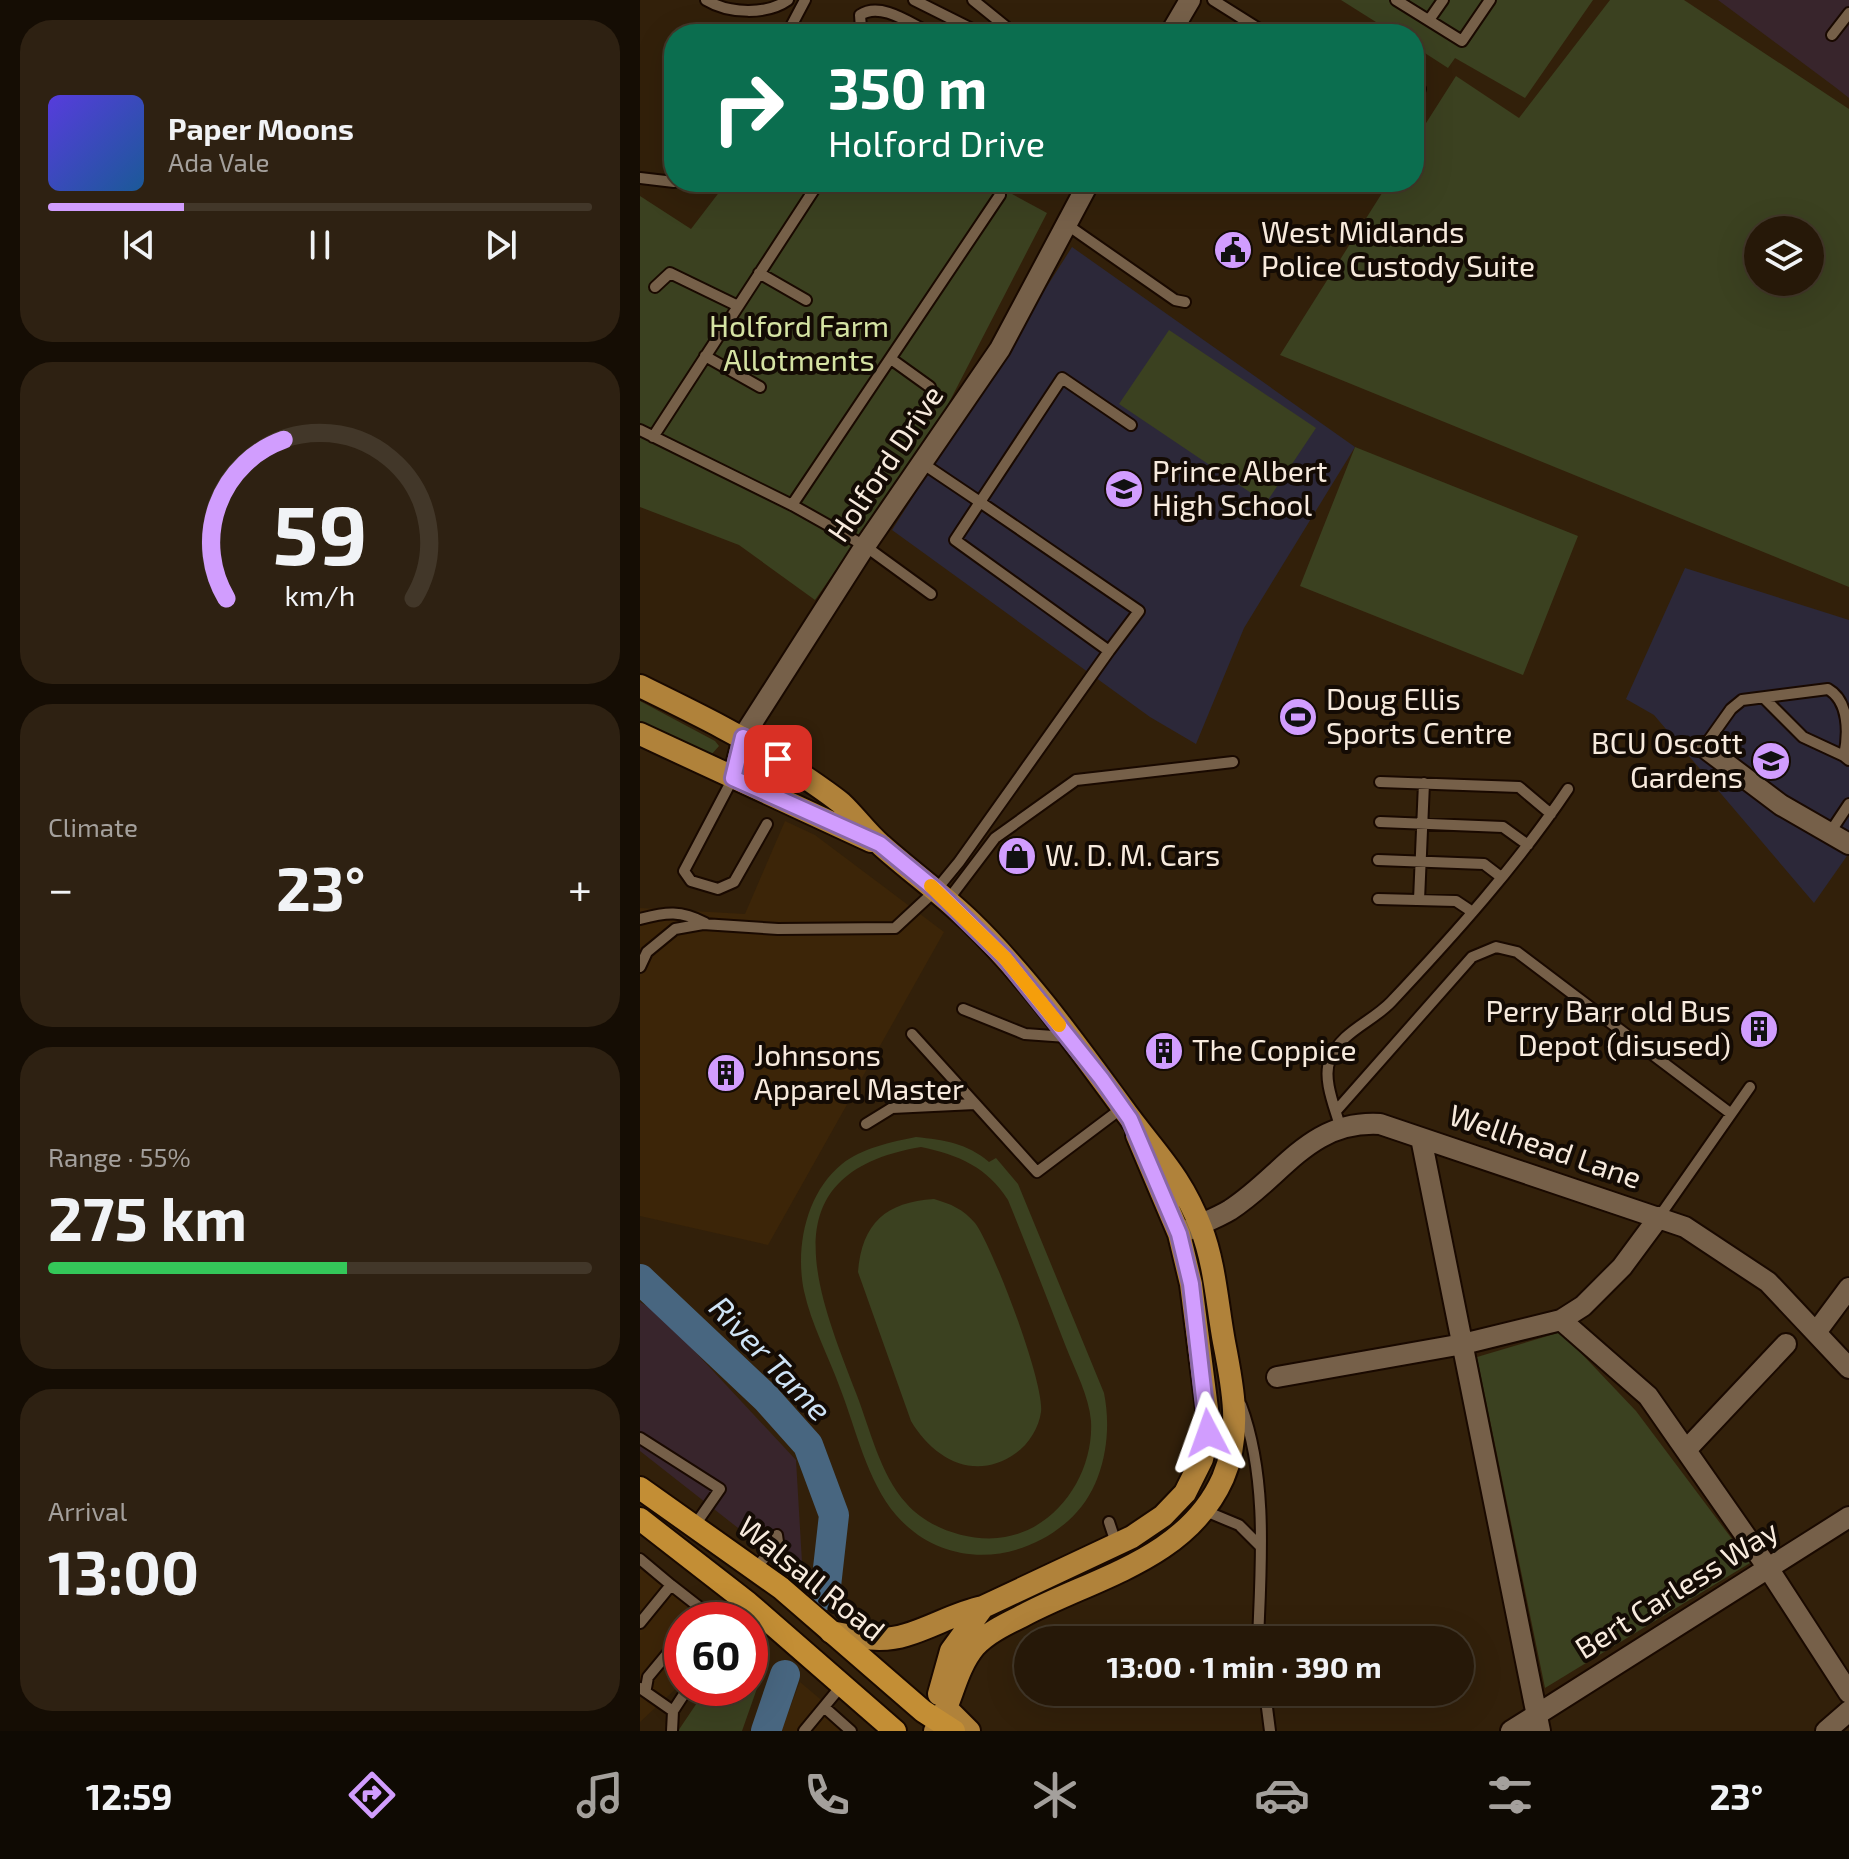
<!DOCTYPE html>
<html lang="en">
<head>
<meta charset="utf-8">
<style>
  body { margin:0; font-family:"Exo 2",sans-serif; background:#2e2112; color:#f1f3f6; height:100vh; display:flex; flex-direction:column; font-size:30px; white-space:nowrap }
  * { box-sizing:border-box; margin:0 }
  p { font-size:26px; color:#a4a09c }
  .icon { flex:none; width:44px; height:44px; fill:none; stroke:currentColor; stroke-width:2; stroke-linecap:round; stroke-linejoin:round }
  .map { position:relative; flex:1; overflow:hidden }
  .side { display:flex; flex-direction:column; gap:20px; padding:20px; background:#150d04; width:640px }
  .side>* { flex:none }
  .guide { position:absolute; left:24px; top:24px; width:760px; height:168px; border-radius:32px; box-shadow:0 8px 32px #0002,0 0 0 2px #423729; background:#0b6e4f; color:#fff; overflow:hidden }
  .controls { position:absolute; left:1104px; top:216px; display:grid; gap:16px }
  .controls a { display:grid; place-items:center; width:80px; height:80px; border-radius:50%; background:#261808; box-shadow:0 8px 32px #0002,0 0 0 2px #423729; font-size:40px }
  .speed { position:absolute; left:24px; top:1602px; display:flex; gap:16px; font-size:40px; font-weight:700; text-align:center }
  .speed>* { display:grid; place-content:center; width:104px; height:104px; border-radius:50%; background:#261808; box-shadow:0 8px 32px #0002,0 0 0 2px #423729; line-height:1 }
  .speed .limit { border:12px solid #d22; background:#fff; color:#111 }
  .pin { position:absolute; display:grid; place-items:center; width:68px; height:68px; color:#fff; margin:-34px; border-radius:16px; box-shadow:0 4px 12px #0006 }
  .me { position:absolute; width:88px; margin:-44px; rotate:356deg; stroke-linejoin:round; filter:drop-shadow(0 0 6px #0008) }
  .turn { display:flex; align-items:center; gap:28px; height:168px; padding:0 32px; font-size:36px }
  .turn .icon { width:104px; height:104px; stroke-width:2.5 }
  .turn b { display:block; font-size:56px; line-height:68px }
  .big { font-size:60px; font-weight:700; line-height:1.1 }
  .side .tile { flex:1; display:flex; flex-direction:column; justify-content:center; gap:12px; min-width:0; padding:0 28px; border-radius:32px; background:#2e2112 }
  .side .dial { align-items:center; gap:0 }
  .dial svg { height:208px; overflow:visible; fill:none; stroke:#423729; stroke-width:7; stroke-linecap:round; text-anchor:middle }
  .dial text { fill:#f1f3f6; stroke:none }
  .song { display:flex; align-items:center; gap:24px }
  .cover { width:96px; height:96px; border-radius:12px; background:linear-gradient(135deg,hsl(250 70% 55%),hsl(210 70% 35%)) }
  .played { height:8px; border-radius:4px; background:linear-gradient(90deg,#d19dfe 25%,#423729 25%) }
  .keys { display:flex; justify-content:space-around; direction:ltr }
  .heat { display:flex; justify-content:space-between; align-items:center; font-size:44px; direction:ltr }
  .charge { height:12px; border-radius:6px; background:linear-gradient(90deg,#34c759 55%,#423729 0) }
  .trip { position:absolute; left:374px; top:1626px; width:460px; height:80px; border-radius:40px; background:#261808; box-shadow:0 8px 32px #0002,0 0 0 2px #423729; font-weight:700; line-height:80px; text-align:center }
  .tabs { display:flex; height:128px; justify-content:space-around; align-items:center; background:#0f0a03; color:#a4a09c }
  .tabs .icon { width:56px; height:56px }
  .tabs .selected { color:#d19dfe }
  .tabs b { font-size:36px; color:#f1f3f6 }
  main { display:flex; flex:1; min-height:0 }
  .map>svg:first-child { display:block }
  .built { fill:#3c2508 }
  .industrial { fill:#38252c }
  .education { fill:#2c2839 }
  .green { fill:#3b4120; fill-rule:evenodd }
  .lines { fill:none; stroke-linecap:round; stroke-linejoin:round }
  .river { stroke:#486680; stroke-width:30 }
  .service-casing { stroke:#190900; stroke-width:14 }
  .minor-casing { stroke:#190900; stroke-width:24 }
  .primary-casing { stroke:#190900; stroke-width:26 }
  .trunk-casing { stroke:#190900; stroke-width:26 }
  .service { stroke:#766049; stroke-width:10 }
  .minor { stroke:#766049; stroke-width:20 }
  .primary { stroke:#b0823a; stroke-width:22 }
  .trunk { stroke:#c38e35; stroke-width:22 }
  .route-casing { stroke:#8866a5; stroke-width:20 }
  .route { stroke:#d19dfe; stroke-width:14 }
  .slow { stroke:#f59e0b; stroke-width:14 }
  .labels { text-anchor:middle; stroke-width:8; stroke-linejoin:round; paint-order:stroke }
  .poi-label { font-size:30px; fill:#f7eadd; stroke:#140b04; text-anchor:start }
  .park-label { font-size:30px; fill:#d5e3a3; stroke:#140b04 }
  .street-label { font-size:30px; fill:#f7eadd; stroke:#140b04 }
  .water-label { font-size:32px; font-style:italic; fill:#cee3f6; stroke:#140b04 }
</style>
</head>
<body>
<main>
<section class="side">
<div class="tile">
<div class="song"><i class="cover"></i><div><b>Paper Moons</b><p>Ada Vale</p></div></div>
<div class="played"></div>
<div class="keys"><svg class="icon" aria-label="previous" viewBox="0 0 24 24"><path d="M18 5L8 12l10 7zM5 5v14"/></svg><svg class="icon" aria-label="pause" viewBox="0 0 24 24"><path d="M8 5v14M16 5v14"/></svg><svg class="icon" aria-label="next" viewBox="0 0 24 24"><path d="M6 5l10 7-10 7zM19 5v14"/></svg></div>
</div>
<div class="tile dial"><svg viewBox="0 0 100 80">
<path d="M14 69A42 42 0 1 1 86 69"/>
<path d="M14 69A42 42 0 0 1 36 8" stroke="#d19dfe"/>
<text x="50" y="56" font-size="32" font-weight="700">59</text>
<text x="50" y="72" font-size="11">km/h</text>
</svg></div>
<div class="tile"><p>Climate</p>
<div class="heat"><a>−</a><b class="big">23°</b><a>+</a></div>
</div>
<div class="tile"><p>Range · 55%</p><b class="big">275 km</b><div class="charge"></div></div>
<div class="tile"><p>Arrival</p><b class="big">13:00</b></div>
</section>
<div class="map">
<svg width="1209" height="1731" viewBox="0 0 1209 1731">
  <rect width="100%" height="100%" fill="#32200a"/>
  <path class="built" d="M145,821L175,835L304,932L128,1245L0,1216V908L105,914Z
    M0,1552L78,1615L76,1620H42V1683L0,1722Z
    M160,1682L218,1731H141Z"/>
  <path class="industrial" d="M1078,0H1209V98L1195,87Z
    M0,1302L20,1314L156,1460L163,1579L0,1451Z"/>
  <path class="education" d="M432,247L715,447L604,628L556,744L510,717L252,530Z
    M1045,568L1209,620V853L1174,903L1014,715L986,699Z"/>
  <path class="green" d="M701,0H953L885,98L815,58L808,68L774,46V34H755Z
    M970,0H1044L1209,109V587L640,355L749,182H774V142L816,76L879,118ZM1118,230H1170V282H1118Z
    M87,182H350L407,213L300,420L175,600L99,545L0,507V196L51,229Z
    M529,330L676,428L626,503L479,404Z
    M715,447L938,536L883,675L660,586Z
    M0,701L75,741L79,746L71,755L0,723Z
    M276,1137C304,1140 327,1143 349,1162L356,1158L378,1184L464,1393C473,1437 463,1491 428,1521C378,1565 303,1569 256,1515C227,1481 216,1429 200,1388C189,1357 171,1324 164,1291C155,1248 166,1193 202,1164C222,1148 251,1142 276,1137ZM281,1147C319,1155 347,1167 368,1200C388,1249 407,1298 426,1347C435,1370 449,1396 451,1421C454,1473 418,1528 365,1537C332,1543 288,1529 266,1503C240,1474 230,1429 216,1393C177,1291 126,1173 281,1147Z
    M294,1199C311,1204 323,1209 335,1223C353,1247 405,1384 401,1412C399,1427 389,1444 376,1453C336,1482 294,1460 271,1421L218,1272C222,1223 246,1202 294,1199Z
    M921,1332L996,1411L1110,1563L905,1688L837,1357Z
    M110,1642L128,1657L102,1731H38L67,1688H110Z"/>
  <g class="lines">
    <path class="river" d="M0,1279L126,1398L168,1445L194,1515L185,1595
      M126,1731L145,1675"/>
    <defs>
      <path id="service" d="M66,0C89,14 127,15 148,0
        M274,0L340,33L354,34
        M333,0L375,34
        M573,0L627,34
        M756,0L822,41L850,0
        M789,20L803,0
        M147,34L165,0
        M231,34L221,28L220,15C241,1 271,24 292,34
        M1192,35L1209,13
        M774,82L780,89L774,104
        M0,178L34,182
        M426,224L535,300L545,302
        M119,273L166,300
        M15,287L30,273L96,305
        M65,356L120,387
        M251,359L290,387
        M0,430L152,505L225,546L291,594
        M13,437L179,182
        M282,463L340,502L422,378L491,425
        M152,505L360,195
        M1124,698L1163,737L1204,756
        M1064,747L1091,709L1102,700L1188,689C1209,701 1209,733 1204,756L1209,760
        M93,778L44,871L51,881L78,889L94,882L127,824
        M740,782L879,787L911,814
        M740,822L863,827L888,845
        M1189,834L1209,804
        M738,860L844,864L861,877
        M738,899L816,901L831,911
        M308,900L355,838L436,780L593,762
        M779,900L784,783
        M0,919C26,912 41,910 65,923
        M0,967L7,952L35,929L63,924L138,929L255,928L296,890L319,862L469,651L315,540L340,502L499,611L469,651
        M323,1009L385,1034L427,1037
        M272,1034L397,1172L482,1108
        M696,1111L832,957L856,947L877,952L1090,1113
        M226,1124L252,1108L335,1104
        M700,1126C695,1108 682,1078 690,1060C701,1031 731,1023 751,1002C814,935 877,865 928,789
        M1019,1217L1110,1087
        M601,1405C628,1478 621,1564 618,1640
        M0,1438L80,1489L55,1525
        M563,1510L599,1525L620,1546
        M469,1522L476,1543
        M0,1559L31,1585
        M115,1569L138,1542L137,1535
        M91,1620L108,1603
        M0,1623L31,1585L63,1610L55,1620
        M0,1688L33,1711
        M6,1688L8,1677L42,1636
        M625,1692L630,1731
        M184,1707L211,1731
        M32,1731L33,1711L48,1688
        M164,1731L202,1685"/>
      <path id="minor" d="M530,34L550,0
        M1064,747L1141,805L1209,844
        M93,778L103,737L225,546L360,349L449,182
        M781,1138L900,1731
        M546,1231C560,1224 577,1218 590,1210C644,1175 669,1120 740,1124L1045,1227L1128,1282L1209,1368
        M921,1320L1008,1396L1128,1568L1209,1693
        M1177,1331L1209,1288
        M637,1377L823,1344L921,1320L943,1306L982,1267L1019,1217
        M1047,1449L1146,1344
        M871,1731L1209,1517
        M1186,1731L1209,1711"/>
      <path id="primary" d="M0,686C53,712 105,737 153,769C169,780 186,791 201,803C215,816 227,833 241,845C270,871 302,894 330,921C387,976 435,1043 482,1107C514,1152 540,1173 561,1228C575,1264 577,1304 584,1342C593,1387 602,1434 583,1478C547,1559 456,1577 384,1615C368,1623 348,1632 335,1646C314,1671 312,1704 295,1731
        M0,734L231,841
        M191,1632C216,1637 241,1643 266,1635C293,1627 315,1613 343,1607L492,1537L523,1516L545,1493L562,1459L568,1433L567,1409L551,1284L539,1234L497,1135
        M299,1694L311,1651L343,1607
        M307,1709L329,1731"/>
      <path id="trunk" d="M0,1488L141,1588L283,1711L314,1731
        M0,1519L108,1603L255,1731"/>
    </defs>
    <use href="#service" class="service-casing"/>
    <use href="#minor" class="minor-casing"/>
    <use href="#primary" class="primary-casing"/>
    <use href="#trunk" class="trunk-casing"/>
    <use href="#service" class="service"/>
    <use href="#minor" class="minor"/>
    <use href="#primary" class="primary"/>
    <use href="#trunk" class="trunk"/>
  </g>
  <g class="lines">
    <defs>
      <path id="route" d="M138,759L103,737L93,778L240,844L296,890L365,958L461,1078L490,1119L539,1234L551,1284L568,1433"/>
    </defs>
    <use href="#route" class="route-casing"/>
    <use href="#route" class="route"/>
    <path class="slow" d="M291,886L365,958L419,1025"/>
  </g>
  <defs>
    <symbol id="civic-disc" viewBox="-11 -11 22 22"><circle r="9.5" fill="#d19dfe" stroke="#140b04"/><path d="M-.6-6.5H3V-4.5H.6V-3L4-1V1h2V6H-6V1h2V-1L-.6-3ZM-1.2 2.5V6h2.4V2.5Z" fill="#111"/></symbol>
    <symbol id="school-disc" viewBox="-11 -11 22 22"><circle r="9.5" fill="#d19dfe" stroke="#140b04"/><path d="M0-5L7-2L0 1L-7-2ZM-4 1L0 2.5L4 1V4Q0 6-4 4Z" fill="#111"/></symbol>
    <symbol id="stadium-disc" viewBox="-11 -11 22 22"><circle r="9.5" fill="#d19dfe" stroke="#140b04"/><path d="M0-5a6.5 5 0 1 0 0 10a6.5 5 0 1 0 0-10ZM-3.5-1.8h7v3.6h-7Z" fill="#111"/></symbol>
    <symbol id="university-disc" viewBox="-11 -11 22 22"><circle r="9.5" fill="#d19dfe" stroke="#140b04"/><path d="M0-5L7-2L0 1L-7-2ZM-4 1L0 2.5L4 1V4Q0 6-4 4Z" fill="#111"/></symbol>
    <symbol id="shop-disc" viewBox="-11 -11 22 22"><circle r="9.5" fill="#d19dfe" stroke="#140b04"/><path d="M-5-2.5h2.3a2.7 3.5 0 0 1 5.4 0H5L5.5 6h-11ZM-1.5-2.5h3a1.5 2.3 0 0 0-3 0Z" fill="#111"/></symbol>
    <symbol id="building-disc" viewBox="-11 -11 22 22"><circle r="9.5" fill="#d19dfe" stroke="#140b04"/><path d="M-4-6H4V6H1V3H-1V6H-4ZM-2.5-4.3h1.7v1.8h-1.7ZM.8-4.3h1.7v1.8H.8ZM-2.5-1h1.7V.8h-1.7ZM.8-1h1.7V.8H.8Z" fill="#111"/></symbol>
  </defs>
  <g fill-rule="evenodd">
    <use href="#civic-disc" x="571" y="228" width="44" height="44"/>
    <use href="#school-disc" x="462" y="467" width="44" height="44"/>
    <use href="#stadium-disc" x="636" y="695" width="44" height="44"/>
    <use href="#university-disc" x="1109" y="739" width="44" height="44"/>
    <use href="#shop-disc" x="355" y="834" width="44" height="44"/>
    <use href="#building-disc" x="1097" y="1007" width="44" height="44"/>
    <use href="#building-disc" x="502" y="1029" width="44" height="44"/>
    <use href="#building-disc" x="64" y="1051" width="44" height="44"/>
  </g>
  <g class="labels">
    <g class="poi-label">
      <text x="621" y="243">West Midlands<tspan x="621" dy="34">Police Custody Suite</tspan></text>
      <text x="512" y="482">Prince Albert<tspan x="512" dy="34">High School</tspan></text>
      <text x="686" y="710">Doug Ellis<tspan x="686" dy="34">Sports Centre</tspan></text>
      <text x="1103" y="754" text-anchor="end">BCU Oscott<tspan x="1103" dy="34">Gardens</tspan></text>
      <text x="405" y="866">W. D. M. Cars</text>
      <text x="1091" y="1022" text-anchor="end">Perry Barr old Bus<tspan x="1091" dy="34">Depot (disused)</tspan></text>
      <text x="552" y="1061">The Coppice</text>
      <text x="114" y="1066">Johnsons<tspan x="114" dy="34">Apparel Master</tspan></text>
    </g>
    <g class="park-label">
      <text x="159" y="337">Holford Farm<tspan x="159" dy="34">Allotments</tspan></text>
    </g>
    <g class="street-label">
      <text transform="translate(246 464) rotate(-56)" y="10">Holford Drive</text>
      <text transform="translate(905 1147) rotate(19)" y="10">Wellhead Lane</text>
      <text transform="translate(171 1579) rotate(39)" y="10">Walsall Road</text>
      <text transform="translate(1037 1590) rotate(-32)" y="10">Bert Carless Way</text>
    </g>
    <g class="water-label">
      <text transform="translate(130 1359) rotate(46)" y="11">River Tame</text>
    </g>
  </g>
</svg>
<div class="controls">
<a><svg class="icon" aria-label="layers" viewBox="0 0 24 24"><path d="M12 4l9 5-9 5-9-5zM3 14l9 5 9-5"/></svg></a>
</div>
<div class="speed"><div class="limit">60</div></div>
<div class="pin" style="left:138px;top:759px;background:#d93025"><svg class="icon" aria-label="arrive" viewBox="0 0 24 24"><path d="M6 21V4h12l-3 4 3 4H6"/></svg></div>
<svg class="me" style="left:568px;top:1433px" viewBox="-20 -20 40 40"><path d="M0-17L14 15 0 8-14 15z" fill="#d19dfe" stroke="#fff" stroke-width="4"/></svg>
<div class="trip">13:00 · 1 min · 390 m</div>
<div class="guide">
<div class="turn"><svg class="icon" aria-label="right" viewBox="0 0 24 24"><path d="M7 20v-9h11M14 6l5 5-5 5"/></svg><div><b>350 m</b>Holford Drive</div></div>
</div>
</div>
</main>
<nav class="tabs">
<b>12:59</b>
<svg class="icon selected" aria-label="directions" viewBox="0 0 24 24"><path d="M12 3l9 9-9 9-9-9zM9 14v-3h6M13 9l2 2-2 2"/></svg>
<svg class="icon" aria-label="music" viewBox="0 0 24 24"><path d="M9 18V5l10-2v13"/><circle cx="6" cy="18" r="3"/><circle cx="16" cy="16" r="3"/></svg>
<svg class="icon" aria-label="phone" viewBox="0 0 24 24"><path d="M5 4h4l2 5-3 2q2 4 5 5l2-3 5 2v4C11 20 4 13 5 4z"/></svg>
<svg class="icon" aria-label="climate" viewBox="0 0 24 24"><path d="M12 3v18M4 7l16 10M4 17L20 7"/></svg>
<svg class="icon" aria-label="car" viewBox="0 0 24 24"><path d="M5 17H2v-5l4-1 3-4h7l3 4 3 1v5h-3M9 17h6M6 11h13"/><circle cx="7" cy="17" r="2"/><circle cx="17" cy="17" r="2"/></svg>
<svg class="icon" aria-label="filters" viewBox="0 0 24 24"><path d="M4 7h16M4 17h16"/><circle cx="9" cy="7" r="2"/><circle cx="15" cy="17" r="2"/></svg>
<b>23°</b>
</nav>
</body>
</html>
